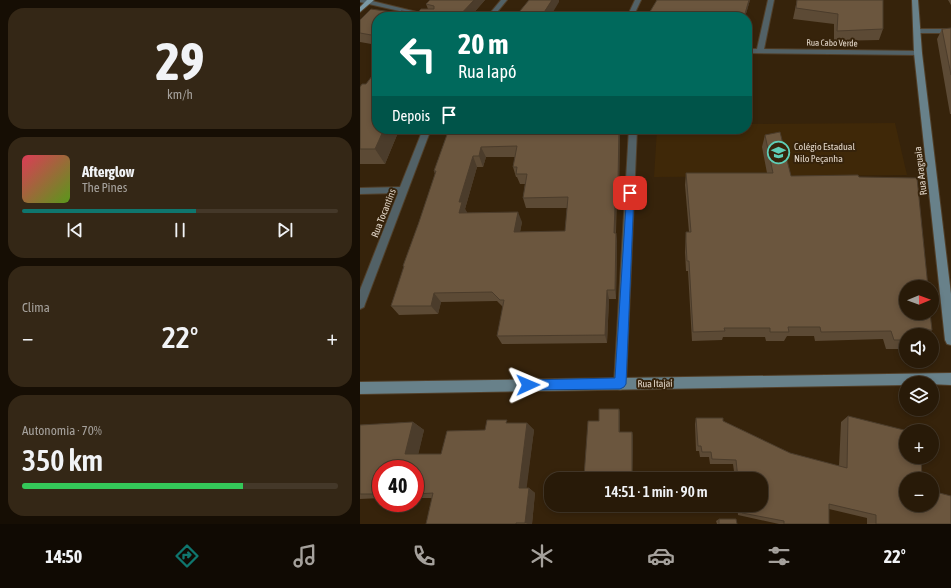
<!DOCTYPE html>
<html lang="pt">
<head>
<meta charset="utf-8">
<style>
  body { margin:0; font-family:"Asap Condensed",sans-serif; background:#342716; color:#f1f3f6; height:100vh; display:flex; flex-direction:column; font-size:15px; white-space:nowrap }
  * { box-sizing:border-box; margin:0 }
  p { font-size:13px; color:#a5a19c }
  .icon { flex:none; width:22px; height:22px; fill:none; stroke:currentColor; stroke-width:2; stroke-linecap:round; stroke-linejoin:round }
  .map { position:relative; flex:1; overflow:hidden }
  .drawer { display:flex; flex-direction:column; gap:8px; padding:8px; background:#160e04; width:360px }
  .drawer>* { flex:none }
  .guide { position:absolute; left:12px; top:12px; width:380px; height:122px; border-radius:16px; box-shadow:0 2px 6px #0003,0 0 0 1px #443829; background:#00695c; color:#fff; overflow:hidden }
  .needle { width:26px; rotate:89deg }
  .tools { position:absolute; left:539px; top:280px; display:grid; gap:8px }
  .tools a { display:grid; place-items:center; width:40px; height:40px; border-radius:50%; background:#281a08; box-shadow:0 2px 6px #0003,0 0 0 1px #443829; font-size:20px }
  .speed { position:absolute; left:12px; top:460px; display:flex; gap:8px; font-size:20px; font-weight:700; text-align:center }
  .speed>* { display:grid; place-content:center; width:52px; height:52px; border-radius:50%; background:#281a08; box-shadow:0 2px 6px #0003,0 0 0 1px #443829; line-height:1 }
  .speed .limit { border:6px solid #d22; background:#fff; color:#111 }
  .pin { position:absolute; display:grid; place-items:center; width:34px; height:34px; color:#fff; margin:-17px; border-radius:8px; box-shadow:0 2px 6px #0006 }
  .me { position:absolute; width:44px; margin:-22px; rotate:89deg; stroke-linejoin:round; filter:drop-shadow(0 0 3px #0008) }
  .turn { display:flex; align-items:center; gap:14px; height:84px; padding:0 20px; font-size:18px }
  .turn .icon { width:52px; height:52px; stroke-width:2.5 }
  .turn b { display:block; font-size:28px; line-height:34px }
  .then { display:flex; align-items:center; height:38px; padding:0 20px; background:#0003; gap:8px; font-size:15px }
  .big { font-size:30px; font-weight:600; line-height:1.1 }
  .drawer .tile { flex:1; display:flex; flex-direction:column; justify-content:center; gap:6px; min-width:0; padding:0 14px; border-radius:16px; background:#342716 }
  .drawer .dial { align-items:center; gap:0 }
  .dial b { font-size:52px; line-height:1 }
  .song { display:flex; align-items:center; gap:12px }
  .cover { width:48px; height:48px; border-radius:6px; background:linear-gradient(135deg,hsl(350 70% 55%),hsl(90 70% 35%)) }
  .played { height:4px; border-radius:2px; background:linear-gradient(90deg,#0f766e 55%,#443829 55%) }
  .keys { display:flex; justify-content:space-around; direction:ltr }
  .heat { display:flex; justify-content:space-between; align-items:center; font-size:22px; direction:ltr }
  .charge { height:6px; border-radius:3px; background:linear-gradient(90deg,#34c759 70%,#443829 0) }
  .trip { position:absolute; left:184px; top:472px; width:224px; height:40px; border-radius:16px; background:#281a08; box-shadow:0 2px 6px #0003,0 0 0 1px #443829; font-weight:600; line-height:40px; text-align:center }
  .menu { display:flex; height:64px; justify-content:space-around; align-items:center; background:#100a03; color:#a5a19c }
  .menu .icon { width:28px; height:28px }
  .menu .active { color:#0f766e }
  .menu b { font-size:18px; color:#f1f3f6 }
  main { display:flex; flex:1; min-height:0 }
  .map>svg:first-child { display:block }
  .built { fill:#3f2808 }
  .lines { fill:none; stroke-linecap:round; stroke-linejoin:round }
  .street-casing { stroke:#513f29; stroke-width:2 }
  .secondary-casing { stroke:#513f29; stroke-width:2 }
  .primary-casing { stroke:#513f29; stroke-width:2 }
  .street { fill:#526166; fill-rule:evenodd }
  .secondary { fill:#68818a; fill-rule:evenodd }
  .primary { fill:#7a99a5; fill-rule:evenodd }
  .wall { fill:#5c4a35; fill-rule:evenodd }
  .shaded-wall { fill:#4b3c2b }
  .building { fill:#6b563e; stroke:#4b3c2b; fill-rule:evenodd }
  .route { fill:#1a73e8; stroke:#114b97 }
  .labels { text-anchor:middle; stroke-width:4; stroke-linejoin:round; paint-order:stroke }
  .far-street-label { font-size:9px; fill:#e1d5c7; stroke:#36230b }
  .poi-label { font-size:10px; fill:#e1d5c7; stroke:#36230b; text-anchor:start }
  .street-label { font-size:10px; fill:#e1d5c7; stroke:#36230b }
</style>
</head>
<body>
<main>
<section class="drawer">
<div class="tile dial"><b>29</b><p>km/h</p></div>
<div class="tile">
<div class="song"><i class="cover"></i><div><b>Afterglow</b><p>The Pines</p></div></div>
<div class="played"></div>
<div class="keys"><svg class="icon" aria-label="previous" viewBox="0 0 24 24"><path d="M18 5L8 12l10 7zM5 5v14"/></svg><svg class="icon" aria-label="pause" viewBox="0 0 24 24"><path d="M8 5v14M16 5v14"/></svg><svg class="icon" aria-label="next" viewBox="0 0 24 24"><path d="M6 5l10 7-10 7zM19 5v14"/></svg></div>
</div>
<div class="tile"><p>Clima</p>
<div class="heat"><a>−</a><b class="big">22°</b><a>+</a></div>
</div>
<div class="tile"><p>Autonomia · 70%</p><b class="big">350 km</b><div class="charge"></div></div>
</section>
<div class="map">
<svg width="591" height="524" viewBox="0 0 591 524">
  <rect width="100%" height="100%" fill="#36230b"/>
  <path class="built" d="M535,123L547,175L294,177L297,129H387V124Z"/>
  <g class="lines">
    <defs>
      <path id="street" d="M0,0H8L77,17H66L0,2Z
        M141,0H147L133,17H127Z
        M275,0H281L273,17H267Z
        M408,0H414L404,49L558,51L562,53L558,55L387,53V49H397Z
        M591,29V33H557L554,31L557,29Z
        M63,129H71L5,304L4,307L0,309V290L38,193L0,194V188L40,187Z
        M269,129H277L266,384L264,388L260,390L256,388L254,384Z"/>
      <path id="secondary" d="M552,0H558L562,53L591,294V345L587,344L585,340L554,53Z
        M591,373V385L546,383V385L0,394V382Z"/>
      <path id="primary" d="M7,0H14L0,12V7Z"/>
    </defs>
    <use href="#street" class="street-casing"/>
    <use href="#secondary" class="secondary-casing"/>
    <use href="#primary" class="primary-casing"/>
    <use href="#street" class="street"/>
    <use href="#secondary" class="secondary"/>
    <use href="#primary" class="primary"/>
  </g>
  <path class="wall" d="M125,0L110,17H17V45L0,42V20L39,13H57L68,9L66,4Z
    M297,0H390L385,17H288V15Z
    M437,0H523V29L519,40L474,41V24L433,19Z
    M588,0H591V5Z
    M591,28V114H590L577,39L582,29Z
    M0,87L17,129H36L35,131L37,135L25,164H0Z
    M89,129H260L259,191H257L256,233L257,243L256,299H249L247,343L142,344L137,336L143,307L137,301L81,302L78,314L39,315L31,306L44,268L43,266L59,222L75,174L74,171ZM126,157H155L153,167L156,177H157L160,184H165L163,198L166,208H207L205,231L160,232L162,222L107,213L105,209L117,167H123Z
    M405,135L431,176L572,330L566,335H546V349H526L523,339L455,341L454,336H427L424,341H406L405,337H363L362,340L332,341L328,271H326L325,252L326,232H329L325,185L326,173H407L402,147Z
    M259,409L260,414V432H272L273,437L272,479H226L224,477L239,421Z
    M488,416L546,479L591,524H507V518L469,509V524H419L378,515L377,505H401V479H375L373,464H350L349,457H340L339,451H336L335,424L336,418L363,421L430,453L479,466L481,422Z
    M53,422L64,430L58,454H81L125,430L150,423H167L174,430L166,488H169L175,493L172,524H66L72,498H55V469H21V498L0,499V425Z
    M248,505H272V508H250Z
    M359,519L377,524H357L356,521Z"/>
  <path class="shaded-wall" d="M114,0H125L110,17H98Z
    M192,0H199V2L190,17H181Z
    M389,0H390L385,17H384Z
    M24,129H36L35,131L37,135L25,164L15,149Z
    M259,129H260L259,191L258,181Z
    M121,147L126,157L123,167L119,156Z
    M113,156L117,167L105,209L107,212L104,223L99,213V202Z
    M256,181L257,191L255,243L254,233Z
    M158,212L162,222L158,242L154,232Z
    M256,233L257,243L256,299L255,290Z
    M247,290L249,299L247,343L245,335Z
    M74,293L81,302L78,314L71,306Z
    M259,409L260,414V437L259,432Z
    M53,422L64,430L57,460L45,454Z
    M167,423L174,430L166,493L159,488Z
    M272,432L273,437L272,479Z
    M169,488L175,493L172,524H168L165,523Z"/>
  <path class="building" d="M70,0H114L98,17H17V36L0,33V20L11,9L39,13L41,11L57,13L61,9H74V6L66,4Z
    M169,0H192L181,17H155Z
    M297,0H389L384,17H304L288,15Z
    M437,0H523V29L477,31L478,14L436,8Z
    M591,28V75L582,29Z
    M15,72H17V129H24L15,149H0V87L2,84H6Z
    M89,129H259L258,181H256L254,233H256L255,290H247L245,335L137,336L144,300H140L132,292L74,293L71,306H31L44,266H43L59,222L76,171H74ZM157,146L153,167H157L156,174H167L163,198L208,197L205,231L154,232L158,212L99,213L102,202H99L113,156H119L121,147Z
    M420,132L431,176L498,175L499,177L557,178L568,287H546V313H570L572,330H552L554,335H546V340H534L531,331L461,332L460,327H428L429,332H410V328H364L365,331L333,332L329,261H327L326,242V232H331L326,173H413L405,135Z
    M239,409H259V432H272V479H249V477H224L228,421H239Z
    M488,416L548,431H546V457H561L562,479H546V505H572V491L591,496V524H516V515L469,504V524H424V521L382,513L381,505H401V479H378L376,460L352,459L351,452H342L341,446H338L336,418H363V421L430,453L487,468Z
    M127,420H147L146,423H167L159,488H169L165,523H156V524H66L73,493L55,494V469H21V494H0V425L53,422L45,454H81L87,431L125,430Z
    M248,505H271L248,506Z
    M359,519H376L377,524H359Z"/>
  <path class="route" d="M267,190H273L274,193L266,384L264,387L260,389L168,390L165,389L163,385L165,381L168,380L255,378Z"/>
  <defs>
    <symbol id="school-ring" viewBox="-11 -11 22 22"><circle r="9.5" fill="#36230b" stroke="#5eceb7" stroke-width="1.5"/><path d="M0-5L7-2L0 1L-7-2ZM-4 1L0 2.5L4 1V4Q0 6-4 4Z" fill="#5eceb7"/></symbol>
  </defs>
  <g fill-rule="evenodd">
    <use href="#school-ring" x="406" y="140" width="25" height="25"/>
  </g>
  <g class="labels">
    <g class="far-street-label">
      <text transform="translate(472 43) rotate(1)" y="3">Rua Cabo Verde</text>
    </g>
    <g class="poi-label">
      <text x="434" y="150">Colégio Estadual<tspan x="434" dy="12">Nilo Peçanha</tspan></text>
    </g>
    <g class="street-label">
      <text transform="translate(560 171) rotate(-97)" y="4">Rua Araguaia</text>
      <text transform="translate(23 213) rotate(-69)" y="4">Rua Tocantins</text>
      <text transform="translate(295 383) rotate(-1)" y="4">Rua Itajaí</text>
    </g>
  </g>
</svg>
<div class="tools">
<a><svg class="needle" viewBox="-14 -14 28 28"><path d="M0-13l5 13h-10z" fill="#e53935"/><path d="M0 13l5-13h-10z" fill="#a5a19c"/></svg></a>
<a><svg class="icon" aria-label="sound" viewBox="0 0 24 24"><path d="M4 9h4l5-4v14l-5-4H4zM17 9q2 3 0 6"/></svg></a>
<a><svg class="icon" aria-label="layers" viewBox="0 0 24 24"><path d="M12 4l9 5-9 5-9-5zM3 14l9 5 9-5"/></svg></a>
<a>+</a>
<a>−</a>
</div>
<div class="speed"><div class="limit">40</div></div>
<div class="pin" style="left:270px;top:193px;background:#d93025"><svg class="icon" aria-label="arrive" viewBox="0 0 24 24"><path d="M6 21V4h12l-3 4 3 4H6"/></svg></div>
<svg class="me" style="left:168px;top:385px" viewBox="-20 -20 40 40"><path d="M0-17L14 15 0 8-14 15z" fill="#1a73e8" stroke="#fff" stroke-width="4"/></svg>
<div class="trip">14:51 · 1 min · 90 m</div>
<div class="guide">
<div class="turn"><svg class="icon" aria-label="left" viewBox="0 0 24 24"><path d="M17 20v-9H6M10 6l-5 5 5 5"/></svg><div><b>20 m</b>Rua Iapó</div></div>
<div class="then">Depois<svg class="icon" aria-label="arrive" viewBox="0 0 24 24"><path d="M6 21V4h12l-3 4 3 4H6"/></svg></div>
</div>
</div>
</main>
<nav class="menu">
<b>14:50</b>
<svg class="icon active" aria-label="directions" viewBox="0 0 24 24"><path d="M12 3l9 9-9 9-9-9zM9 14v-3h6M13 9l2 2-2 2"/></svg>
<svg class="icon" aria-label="music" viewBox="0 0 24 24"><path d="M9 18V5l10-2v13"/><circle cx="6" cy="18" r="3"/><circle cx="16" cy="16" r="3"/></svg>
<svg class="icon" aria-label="phone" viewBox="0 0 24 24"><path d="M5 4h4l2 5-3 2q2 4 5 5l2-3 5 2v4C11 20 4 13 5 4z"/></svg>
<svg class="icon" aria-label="climate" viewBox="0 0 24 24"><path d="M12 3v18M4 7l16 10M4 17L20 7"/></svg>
<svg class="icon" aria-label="car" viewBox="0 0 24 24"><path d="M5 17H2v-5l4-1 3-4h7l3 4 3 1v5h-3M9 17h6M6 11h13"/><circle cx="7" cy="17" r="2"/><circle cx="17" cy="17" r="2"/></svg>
<svg class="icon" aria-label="filters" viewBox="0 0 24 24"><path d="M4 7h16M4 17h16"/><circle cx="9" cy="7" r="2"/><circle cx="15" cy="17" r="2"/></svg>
<b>22°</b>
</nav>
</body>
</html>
